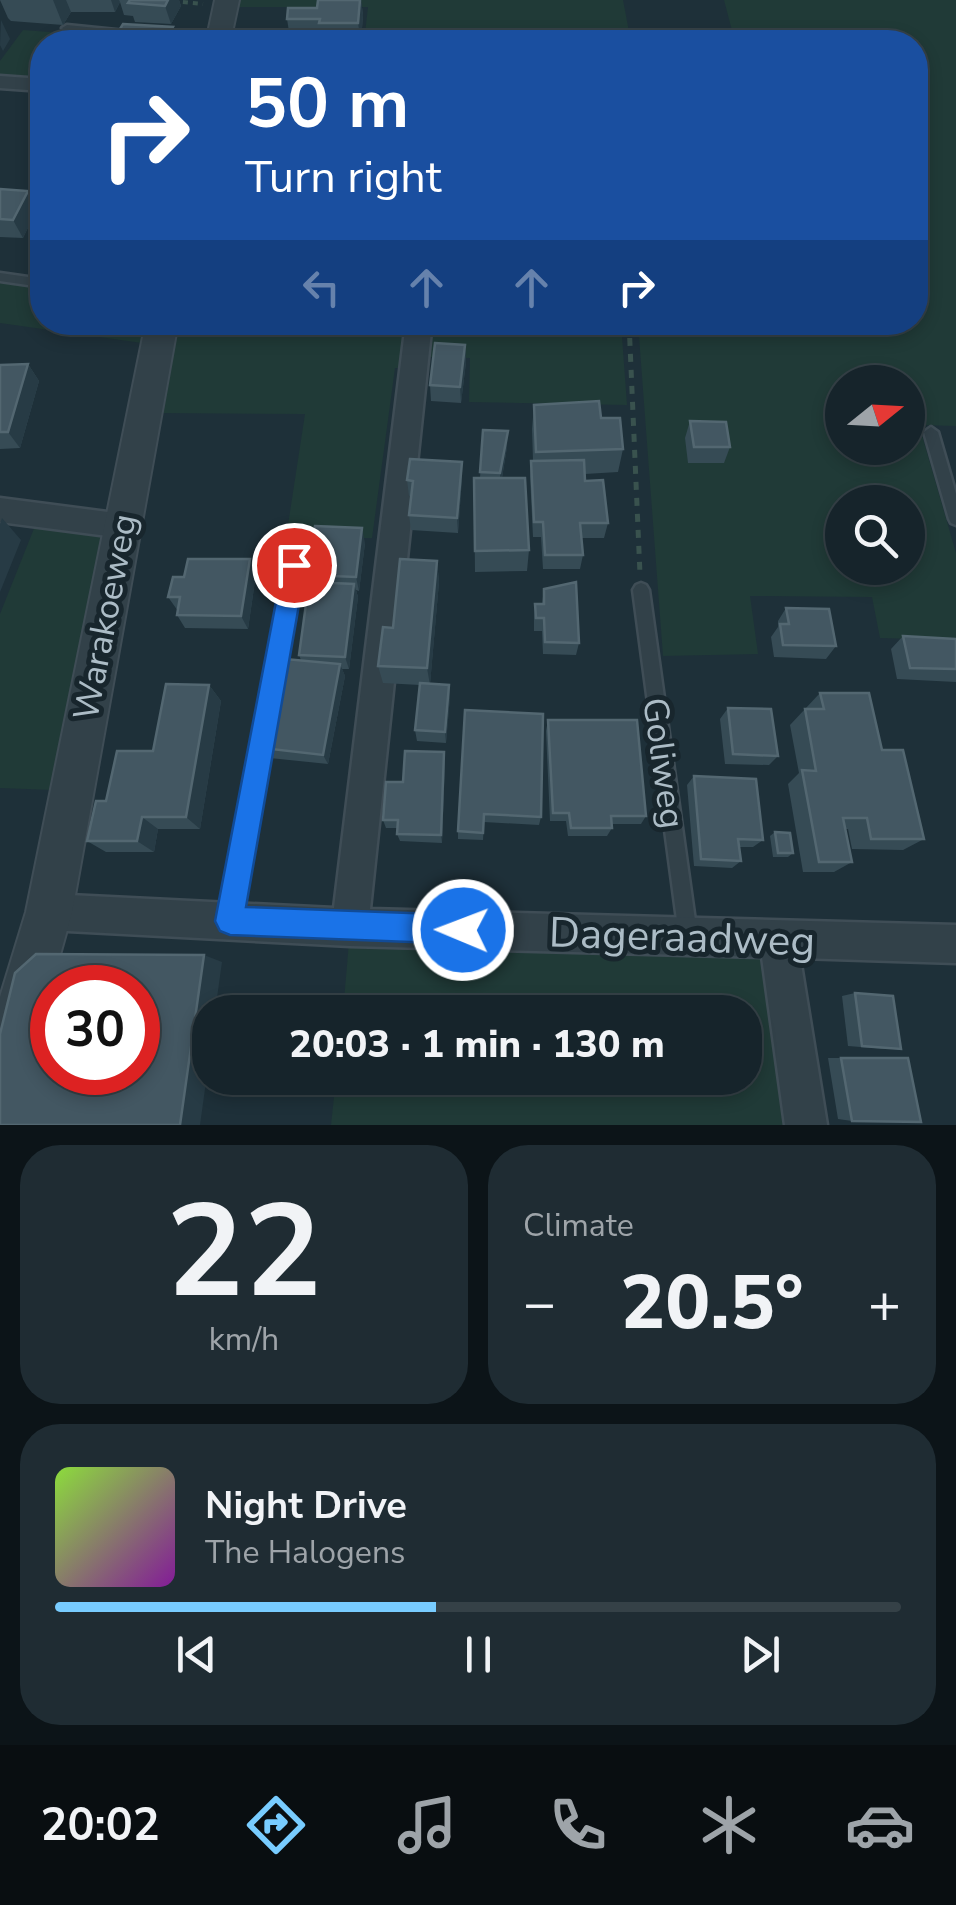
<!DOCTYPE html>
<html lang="en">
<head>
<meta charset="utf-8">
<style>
  body { margin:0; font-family:"Nunito Sans",sans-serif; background:#1f2c33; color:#f1f3f6; height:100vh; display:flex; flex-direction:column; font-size:38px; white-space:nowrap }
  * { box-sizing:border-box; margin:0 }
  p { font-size:32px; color:#9ea4a9 }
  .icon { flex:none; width:55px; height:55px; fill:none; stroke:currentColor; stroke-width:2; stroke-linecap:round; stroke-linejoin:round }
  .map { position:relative; height:1125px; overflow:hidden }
  .side { display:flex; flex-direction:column; gap:20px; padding:20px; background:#0c1418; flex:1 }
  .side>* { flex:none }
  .guide { position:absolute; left:30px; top:30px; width:898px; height:305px; border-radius:40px; box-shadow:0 5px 15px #0003,0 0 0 2px #354147; background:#1a4fa0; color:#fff; overflow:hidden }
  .needle { width:65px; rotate:72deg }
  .controls { position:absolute; left:825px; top:365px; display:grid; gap:20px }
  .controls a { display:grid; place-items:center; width:100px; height:100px; border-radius:50%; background:#16242b; box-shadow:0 5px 15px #0003,0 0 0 2px #354147; font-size:50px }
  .speed { position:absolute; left:30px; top:965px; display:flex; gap:20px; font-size:50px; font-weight:700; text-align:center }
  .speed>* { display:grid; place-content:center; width:130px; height:130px; border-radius:50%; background:#16242b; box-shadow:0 5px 15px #0003,0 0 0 2px #354147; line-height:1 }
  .speed .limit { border:15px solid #d22; background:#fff; color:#111 }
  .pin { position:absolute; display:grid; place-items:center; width:85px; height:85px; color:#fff; margin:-42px; border:5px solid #fff; border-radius:50%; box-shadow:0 2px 10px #0007 }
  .me { position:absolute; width:110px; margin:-55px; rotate:271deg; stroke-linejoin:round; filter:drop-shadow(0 0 8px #0008) }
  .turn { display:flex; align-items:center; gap:35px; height:210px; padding:0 50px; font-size:45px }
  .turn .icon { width:130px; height:130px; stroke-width:2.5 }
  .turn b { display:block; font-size:70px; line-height:85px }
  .lanes { display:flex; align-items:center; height:95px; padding:0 50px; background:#0003; justify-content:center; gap:50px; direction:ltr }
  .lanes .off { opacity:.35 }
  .big { font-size:75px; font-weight:800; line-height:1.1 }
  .side .tile { flex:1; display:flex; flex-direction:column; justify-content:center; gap:15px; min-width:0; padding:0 35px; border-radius:40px; background:#1f2c33 }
  .side .dial { align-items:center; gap:0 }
  .dial b { font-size:130px; line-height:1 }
  .song { display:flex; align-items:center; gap:30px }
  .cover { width:120px; height:120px; border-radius:15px; background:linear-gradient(135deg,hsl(90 70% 55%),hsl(290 70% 35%)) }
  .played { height:10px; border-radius:5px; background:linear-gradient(90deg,#78ccff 45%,#354147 45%) }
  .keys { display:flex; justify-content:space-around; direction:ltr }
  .heat { display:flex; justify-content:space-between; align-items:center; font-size:55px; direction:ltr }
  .side .tiles { flex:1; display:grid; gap:20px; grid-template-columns:1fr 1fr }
  .tile:last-child { grid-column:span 2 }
  .trip { position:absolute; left:192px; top:995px; width:570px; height:100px; border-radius:40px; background:#16242b; box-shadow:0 5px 15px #0003,0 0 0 2px #354147; font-weight:800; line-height:100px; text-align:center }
  .dock { display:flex; height:160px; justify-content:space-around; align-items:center; background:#090e11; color:#9ea4a9 }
  .dock .icon { width:70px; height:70px }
  .dock .active { color:#78ccff }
  .dock b { font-size:45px; color:#f1f3f6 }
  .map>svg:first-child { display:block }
  .green { fill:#203a37; fill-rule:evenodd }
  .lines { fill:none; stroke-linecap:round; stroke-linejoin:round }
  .service-casing { stroke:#3f4d56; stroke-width:5 }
  .minor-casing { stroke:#3f4d56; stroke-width:5 }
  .tertiary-casing { stroke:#3f4d56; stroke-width:4 }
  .path-far1 { stroke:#39524e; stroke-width:4; stroke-dasharray:5 5; stroke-linecap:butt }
  .path { stroke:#39524e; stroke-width:5; stroke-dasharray:8 8; stroke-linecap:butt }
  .service { fill:#324149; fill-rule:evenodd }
  .minor { fill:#324149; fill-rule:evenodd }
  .tertiary { fill:#324149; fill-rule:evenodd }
  .wall { fill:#364b55 }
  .shaded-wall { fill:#273b45 }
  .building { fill:#435762; stroke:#536771; stroke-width:2.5; fill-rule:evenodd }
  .route { fill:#1a73e8; stroke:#114b97; stroke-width:2.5 }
  .labels { text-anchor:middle; stroke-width:10; stroke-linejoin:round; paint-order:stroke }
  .street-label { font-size:35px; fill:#acbcc6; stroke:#18262d }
  .near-street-label { font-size:42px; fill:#acbcc6; stroke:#18262d }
</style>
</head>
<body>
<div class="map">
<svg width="956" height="1125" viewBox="0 0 956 1125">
  <rect width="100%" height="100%" fill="#1e3039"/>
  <path class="green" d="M237,0H623L631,42H364L368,7H236Z
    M724,0H956V426L919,425L956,553V640L880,638L872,597L750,596L758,654L663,656L638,323L915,322V42H735ZM842,382H908V448H842ZM842,502H908V568H842Z
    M23,30L128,38L125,42H42V81L0,77V61Z
    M0,283L42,288V322L146,323L142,343L0,323Z
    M174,323H621L627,405L469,402L470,358L428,357L427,369L395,368L372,538H286L305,414L156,413Z
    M35,526L108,534L53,790L0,788V614Z
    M349,942L763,953L787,1125H331L336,1078H745V1012H343Z"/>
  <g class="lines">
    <defs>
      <path id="service" d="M67,25L136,32L141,35L136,38L64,30L62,28Z
        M155,35L219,36L224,39L219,42L158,40L155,39Z
        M0,273L42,279V287L0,281Z
        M931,427L938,432L956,494V525L951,523L949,519L924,432Z
        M294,558L299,560L302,565L282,676L280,681L274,684L268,681L266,676L286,565L289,560Z
        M641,583L646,585L649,590L697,935L695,942L688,944L681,942L679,935L633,590L636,585Z
        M263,730L269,732L271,738L238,921L236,928L229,930L222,928L220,921L255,738L257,732Z"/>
      <path id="minor" d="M0,76L42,79V91L0,88Z
        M406,322H432L370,909L956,925V963L800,958L827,1125H785L762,957L350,946L49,930L36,925L31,912L36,899L49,894L334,908Z
        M0,498L123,514L133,517L138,526L133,535L123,538L0,522Z"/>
      <path id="tertiary" d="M215,0H239L230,42H206Z
        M146,322H178L72,912L25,1080L18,1098L0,1105V997L26,912Z"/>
    </defs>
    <use href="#service" class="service-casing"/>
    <use href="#minor" class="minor-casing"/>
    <use href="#tertiary" class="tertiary-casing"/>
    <path class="path-far1" d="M163,0L203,4"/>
    <path class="path" d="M629,322L640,574"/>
    <use href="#service" class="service"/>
    <use href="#minor" class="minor"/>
    <use href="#tertiary" class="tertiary"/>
  </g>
  <path class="wall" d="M0,0H179L181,6L171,24L135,22L133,16L124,15L120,2L115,12H71L63,25L11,21L8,18Z
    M361,0L363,15L361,42H322L321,37L290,38L287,19L317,8Z
    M0,189L37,209L23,238L0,237Z
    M465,345L466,362L461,403L431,401L430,385Z
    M28,364L39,381L20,448L0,449V365Z
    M534,405L601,418L623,449L618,472L585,474V481L608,523L604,538H582L583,555L580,569H543L541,537H533L530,476L531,461H533L532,429Z
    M690,421L730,447L724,463H688L685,438Z
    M483,430L507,447L502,478L529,550L527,571L475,572L474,478H480Z
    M462,478L458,533L411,530L409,515L411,496H409L407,480Z
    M365,543L359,591L356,590L358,597L349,669H342L345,676L328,764L260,757L253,747L301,660L299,655L310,582L308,575Z
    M250,559L256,574L248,629L185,628L177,615L178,611L168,597L184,577Z
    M437,561L439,582L430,684L449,685L450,696L446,743L417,741L415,730L420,685L383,683L378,666L393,628Z
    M544,589L579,643L576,655L543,654L542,631H534V617L535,604H542Z
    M786,608L836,646L826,659L774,657L771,637L778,627V621Z
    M903,636L956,639V682L897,679L891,649Z
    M209,685L221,701L200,829H158L154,852H106L87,841L106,801L153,751Z
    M820,693L882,750L924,839L903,850L852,849L848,829H846L852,862L834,872H803L788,784L799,773L790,725Z
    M728,708L778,756L769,765L725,764L720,719Z
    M543,714L541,817L539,825L484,822L483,840L458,839V831Z
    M548,720L646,816L641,824H611L612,828L607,836H568L566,821H550L546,731Z
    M444,752L445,762L442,843L400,841L397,834V828H386L383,820L403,782Z
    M694,776L763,840L753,847H739L741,861L732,868L694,866L687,785Z
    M775,832L793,853L788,857H773L770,836Z
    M855,993L901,1049H886L848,1046L842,996Z
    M828,1058H908L852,1121L838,1119Z"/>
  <path class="shaded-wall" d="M53,0H66L71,12L63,25Z
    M111,0H119L120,2L115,12Z
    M168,0H179L181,6L171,24L165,6Z
    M361,0L363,15L361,42L358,23Z
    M1,20L10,39L3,51L0,45Z
    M173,27L177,42H165Z
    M28,191L37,209L23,238L13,220Z
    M465,345L466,362L461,403L460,387Z
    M28,364L39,381L20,448L8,432Z
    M508,431L507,447L500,489V473Z
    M462,462V478L458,533L457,518Z
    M2,518L21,540L0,592V524Z
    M362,528L365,543L359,591L356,577Z
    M250,559L256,574L248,629L241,616Z
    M437,561L439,582L430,685L427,668Z
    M354,584L358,597L349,669L345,657Z
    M340,664L345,676L328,764L323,755Z
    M209,685L221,701L200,829L186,817Z
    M449,685L450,696L446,743L445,732Z
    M444,752L445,762L442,843L441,835Z
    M142,817L158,829L154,852L137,841Z
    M204,955L222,962L215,1012H210V1053L200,1125H180Z"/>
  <path class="building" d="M130,0H168L165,6L128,3Z
    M318,0H360L358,23H319L320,19H287L288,8H317Z
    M123,24L173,27L165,42H112Z
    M0,189L28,191L13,220L0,219Z
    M435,343L465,345L460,387L430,385Z
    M28,364L8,432H0V365Z
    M599,401L601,418H620L623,449L536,452L534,405Z
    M690,421L726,422L730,447H694Z
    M483,430L508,431L500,473L480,472Z
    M410,459L462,462L457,518L409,515L413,481L407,480Z
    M584,460L585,481L603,480L608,523H580L583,555H545L543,522H534L531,461Z
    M474,478H525L529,550L475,551Z
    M315,526L362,528L356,577L308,575Z
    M188,559H250L241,616L177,615L180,597H168L173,577H184Z
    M400,559L437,561L427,668L378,666L383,627L393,628Z
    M309,582L354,584L345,657L299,655Z
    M576,582L579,643L545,642L544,618H536L535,604H544V589Z
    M786,608L829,609L836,646L783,645L780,624H789Z
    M903,636L956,639V669L910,668Z
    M274,658L340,664L323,755L253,747Z
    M420,683L449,685L445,732L415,730Z
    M166,684L209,685L186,817H142L137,841H87L96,801H106L117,751H153Z
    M820,693H869L882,750H903L924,839H871L867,818H843L852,862H819L802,770L816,771L805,709H824Z
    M728,708L771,709L778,756L733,754Z
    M465,710L543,714L541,817L484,814L483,833L458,831Z
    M548,720H637L646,816H611L612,828H571L569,813H553Z
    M405,751L444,752L441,835L397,834L398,820H383L386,782H403Z
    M694,776L756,779L763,840L738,839L741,861L701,859Z
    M775,832L790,833L793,853H778Z
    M36,954L204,955L180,1125H0V1034L15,973ZM52,988H138V1072H52Z
    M855,993L893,996L901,1049L862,1046Z
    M841,1058H908L921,1122L852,1121Z"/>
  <path class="route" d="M294,555L306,565L246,907L463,915L473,920L477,930L473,939L463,944L230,935L220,931L215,921L283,565Z"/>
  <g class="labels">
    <g class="street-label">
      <text transform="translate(105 617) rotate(-79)" y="12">Warakoeweg</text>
      <text transform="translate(664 763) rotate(82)" y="12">Goliweg</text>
    </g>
    <g class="near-street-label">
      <text transform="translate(682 936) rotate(2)" y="15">Dageraadweg</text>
    </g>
  </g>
</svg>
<div class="controls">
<a><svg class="needle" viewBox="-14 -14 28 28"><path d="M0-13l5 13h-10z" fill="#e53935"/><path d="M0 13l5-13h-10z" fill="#9ea4a9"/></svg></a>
<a><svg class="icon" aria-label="search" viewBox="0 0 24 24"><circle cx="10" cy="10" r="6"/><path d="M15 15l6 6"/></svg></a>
</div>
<div class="speed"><div class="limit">30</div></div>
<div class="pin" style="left:294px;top:565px;background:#d93025"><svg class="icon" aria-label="arrive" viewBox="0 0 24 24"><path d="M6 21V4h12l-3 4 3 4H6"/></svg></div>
<svg class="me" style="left:463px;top:930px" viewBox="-20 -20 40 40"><circle r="17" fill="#1a73e8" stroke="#fff" stroke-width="3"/><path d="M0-11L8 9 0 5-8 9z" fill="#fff"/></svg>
<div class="trip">20:03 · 1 min · 130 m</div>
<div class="guide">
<div class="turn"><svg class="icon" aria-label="right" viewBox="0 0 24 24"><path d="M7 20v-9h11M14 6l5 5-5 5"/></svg><div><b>50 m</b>Turn right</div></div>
<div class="lanes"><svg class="icon off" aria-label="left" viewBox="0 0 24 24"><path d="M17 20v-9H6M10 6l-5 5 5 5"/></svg><svg class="icon off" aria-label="ahead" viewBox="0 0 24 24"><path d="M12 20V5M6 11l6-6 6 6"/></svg><svg class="icon off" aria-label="ahead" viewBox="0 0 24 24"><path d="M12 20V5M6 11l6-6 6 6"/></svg><svg class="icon" aria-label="right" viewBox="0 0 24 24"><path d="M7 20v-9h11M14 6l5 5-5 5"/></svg></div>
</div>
</div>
<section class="side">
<div class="tiles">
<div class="tile dial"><b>22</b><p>km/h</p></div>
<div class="tile"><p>Climate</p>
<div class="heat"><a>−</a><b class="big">20.5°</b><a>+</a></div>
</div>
<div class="tile">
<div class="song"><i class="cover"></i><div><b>Night Drive</b><p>The Halogens</p></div></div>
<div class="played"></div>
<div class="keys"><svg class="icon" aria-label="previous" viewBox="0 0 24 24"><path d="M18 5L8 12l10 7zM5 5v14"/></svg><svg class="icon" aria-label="pause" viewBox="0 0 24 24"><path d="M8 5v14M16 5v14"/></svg><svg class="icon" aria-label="next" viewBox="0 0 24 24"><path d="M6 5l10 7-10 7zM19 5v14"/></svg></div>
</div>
</div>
</section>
<nav class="dock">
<b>20:02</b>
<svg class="icon active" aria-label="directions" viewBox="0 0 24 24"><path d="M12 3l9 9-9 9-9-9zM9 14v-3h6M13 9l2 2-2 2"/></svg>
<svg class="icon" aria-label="music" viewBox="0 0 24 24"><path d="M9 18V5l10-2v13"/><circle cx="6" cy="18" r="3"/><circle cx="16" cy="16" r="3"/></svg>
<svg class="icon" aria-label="phone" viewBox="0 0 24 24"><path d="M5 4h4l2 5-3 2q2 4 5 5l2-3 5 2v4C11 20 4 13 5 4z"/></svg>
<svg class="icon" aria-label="climate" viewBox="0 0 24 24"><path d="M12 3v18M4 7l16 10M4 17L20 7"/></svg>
<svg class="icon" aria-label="car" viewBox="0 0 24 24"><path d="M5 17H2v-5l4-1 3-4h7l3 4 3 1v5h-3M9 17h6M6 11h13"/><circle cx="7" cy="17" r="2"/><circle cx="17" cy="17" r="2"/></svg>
</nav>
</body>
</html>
